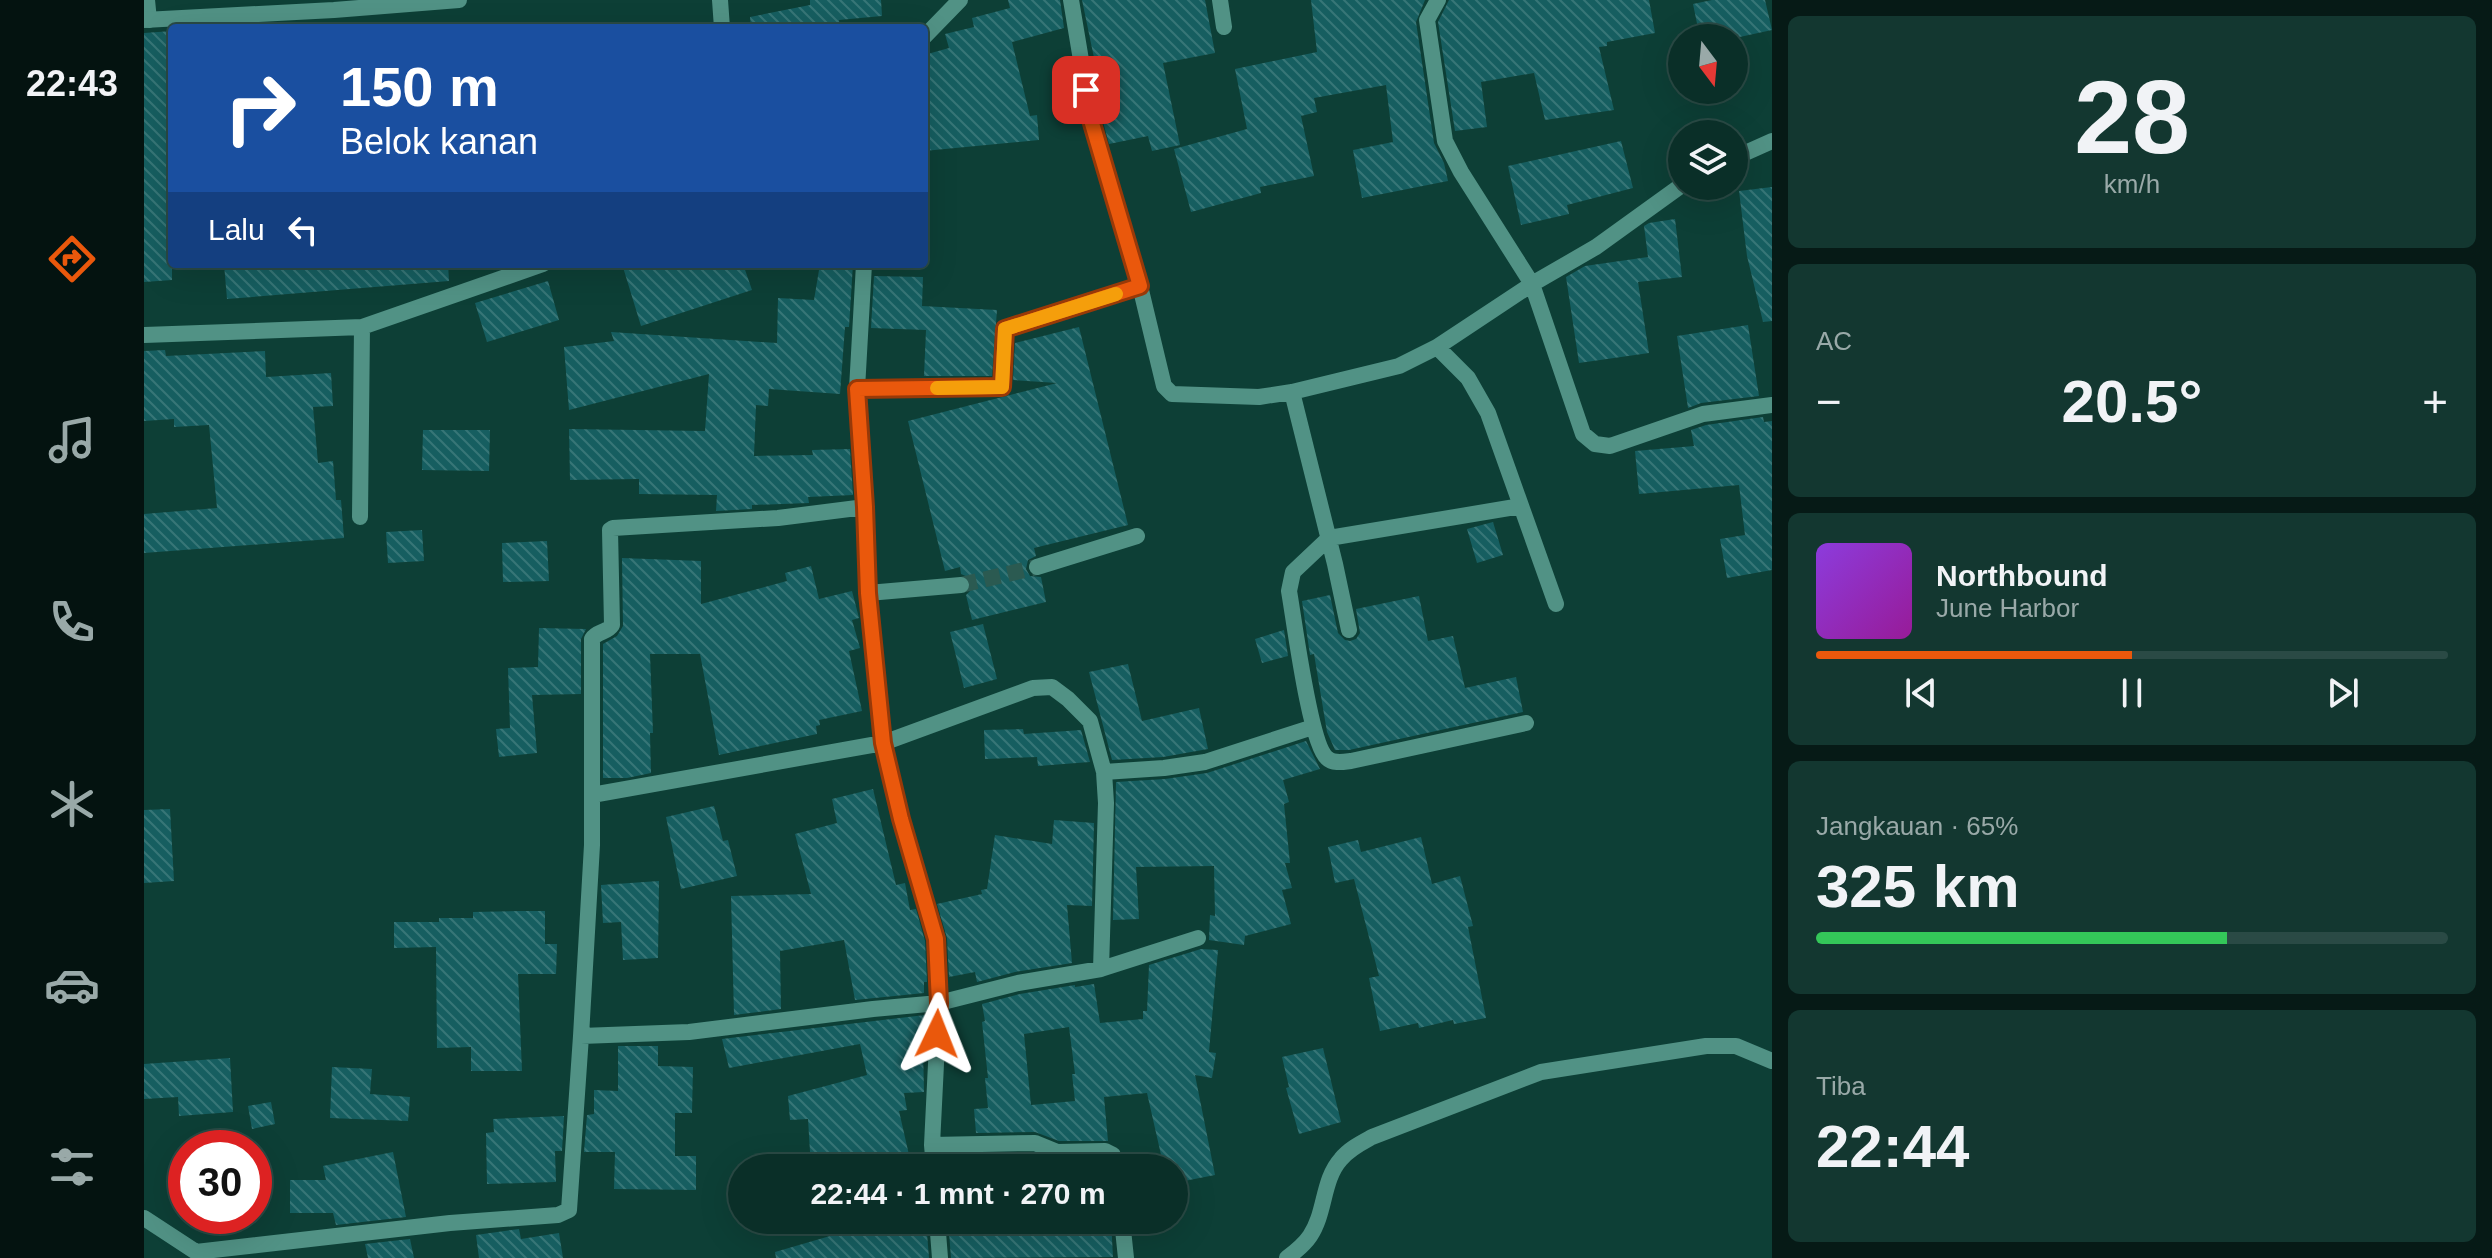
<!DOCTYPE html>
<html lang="id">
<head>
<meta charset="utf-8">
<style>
  body { margin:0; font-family:Helvetica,sans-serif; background:#133730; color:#f1f3f6; height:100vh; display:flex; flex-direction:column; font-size:30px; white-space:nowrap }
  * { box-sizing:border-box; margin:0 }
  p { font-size:26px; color:#99a9a8 }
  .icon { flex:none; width:44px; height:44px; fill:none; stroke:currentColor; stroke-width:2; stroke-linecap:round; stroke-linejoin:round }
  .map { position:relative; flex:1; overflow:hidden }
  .sheet { display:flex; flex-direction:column; gap:16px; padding:16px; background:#061a16; width:720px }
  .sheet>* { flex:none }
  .hud { position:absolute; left:24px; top:24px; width:760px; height:244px; border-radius:8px; box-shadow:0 8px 32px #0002,0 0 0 2px #2a4a45; background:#1a4fa0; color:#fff; overflow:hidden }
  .needle { width:52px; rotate:164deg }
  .tools { position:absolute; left:1524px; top:24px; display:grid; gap:16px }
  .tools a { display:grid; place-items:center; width:80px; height:80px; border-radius:50%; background:#0a2f28; box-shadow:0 8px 32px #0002,0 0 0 2px #2a4a45; font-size:40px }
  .speed { position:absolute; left:24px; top:1130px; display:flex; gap:16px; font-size:40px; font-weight:700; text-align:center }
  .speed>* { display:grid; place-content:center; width:104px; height:104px; border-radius:50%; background:#0a2f28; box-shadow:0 8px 32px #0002,0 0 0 2px #2a4a45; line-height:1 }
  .speed .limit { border:12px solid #d22; background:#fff; color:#111 }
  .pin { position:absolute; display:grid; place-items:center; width:68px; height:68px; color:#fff; margin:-34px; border-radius:16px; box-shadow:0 4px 12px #0006 }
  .me { position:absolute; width:88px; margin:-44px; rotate:2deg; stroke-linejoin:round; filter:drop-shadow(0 0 6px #0008) }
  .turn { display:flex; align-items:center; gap:28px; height:168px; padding:0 40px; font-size:36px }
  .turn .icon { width:104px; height:104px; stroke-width:2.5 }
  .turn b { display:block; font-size:56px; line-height:68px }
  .then { display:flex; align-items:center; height:76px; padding:0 40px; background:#0003; gap:16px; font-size:30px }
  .big { font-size:60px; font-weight:700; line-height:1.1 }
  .sheet .card { flex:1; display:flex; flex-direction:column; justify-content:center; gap:12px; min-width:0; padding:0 28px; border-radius:12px; background:#133730 }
  .sheet .dial { align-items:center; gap:0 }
  .dial b { font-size:104px; line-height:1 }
  .song { display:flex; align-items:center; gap:24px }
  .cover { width:96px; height:96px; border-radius:12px; background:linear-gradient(135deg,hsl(270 70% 55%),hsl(300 70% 35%)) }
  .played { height:8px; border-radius:4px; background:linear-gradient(90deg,#ea580c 50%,#2a4a45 50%) }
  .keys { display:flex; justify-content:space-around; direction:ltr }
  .heat { display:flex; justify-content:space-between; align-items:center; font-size:44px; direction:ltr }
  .charge { height:12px; border-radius:6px; background:linear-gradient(90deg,#34c759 65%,#2a4a45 0) }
  .trip { position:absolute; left:584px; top:1154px; width:460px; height:80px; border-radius:40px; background:#0a2f28; box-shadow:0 8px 32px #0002,0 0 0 2px #2a4a45; font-weight:700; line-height:80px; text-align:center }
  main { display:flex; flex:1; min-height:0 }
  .dock { display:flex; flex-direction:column; width:144px; justify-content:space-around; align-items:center; background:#041310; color:#99a9a8 }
  .dock .icon { width:56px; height:56px }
  .dock .active { color:#ea580c }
  .dock b { font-size:36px; color:#f1f3f6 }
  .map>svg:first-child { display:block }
  .building { fill:url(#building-back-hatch); fill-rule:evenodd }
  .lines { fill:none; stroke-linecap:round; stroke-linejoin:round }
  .minor-tunnel { stroke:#2b5a51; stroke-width:16; stroke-dasharray:16 8; stroke-linecap:butt }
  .minor { stroke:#519285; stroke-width:16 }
  .tertiary { stroke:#519285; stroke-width:16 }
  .route-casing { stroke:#983908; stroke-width:20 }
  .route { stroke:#ea580c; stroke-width:14 }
  .slow { stroke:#f59e0b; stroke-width:14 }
</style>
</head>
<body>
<main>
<nav class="dock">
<b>22:43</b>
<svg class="icon active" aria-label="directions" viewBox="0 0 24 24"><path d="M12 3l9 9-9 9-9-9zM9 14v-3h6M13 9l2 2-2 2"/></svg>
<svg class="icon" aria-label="music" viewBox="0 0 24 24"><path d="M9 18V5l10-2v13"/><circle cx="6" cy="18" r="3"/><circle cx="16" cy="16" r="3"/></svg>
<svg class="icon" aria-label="phone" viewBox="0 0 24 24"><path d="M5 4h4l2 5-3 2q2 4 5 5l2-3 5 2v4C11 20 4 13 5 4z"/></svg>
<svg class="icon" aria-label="climate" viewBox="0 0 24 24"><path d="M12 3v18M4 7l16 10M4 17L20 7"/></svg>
<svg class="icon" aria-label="car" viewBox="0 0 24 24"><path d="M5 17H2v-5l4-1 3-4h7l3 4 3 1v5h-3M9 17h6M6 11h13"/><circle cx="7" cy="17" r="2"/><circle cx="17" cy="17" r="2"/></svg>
<svg class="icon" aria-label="filters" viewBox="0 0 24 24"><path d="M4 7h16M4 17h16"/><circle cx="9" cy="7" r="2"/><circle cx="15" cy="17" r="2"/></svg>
</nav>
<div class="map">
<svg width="1628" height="1258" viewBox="0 0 1628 1258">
  <defs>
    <pattern id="building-back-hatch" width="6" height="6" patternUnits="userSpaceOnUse" patternTransform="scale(2)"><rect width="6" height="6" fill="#165e60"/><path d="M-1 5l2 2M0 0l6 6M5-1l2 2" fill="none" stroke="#377677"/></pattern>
  </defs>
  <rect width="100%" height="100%" fill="#0d3f36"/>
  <path class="building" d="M666,0H737L738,16L695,20L696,28H607L606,17L666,5Z
    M864,0H916L920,28L868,42L886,116L893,115L895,140L780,151V55L805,48L801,34L830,27L828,18L866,8Z
    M938,0H1061L1071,53L1019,63L1036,145L1008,151L1004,136L965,144L958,118L951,77H954Z
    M1167,0H1281L1272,22L1290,143L1300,163L1304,181L1218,198L1209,150L1249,142L1242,85L1170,98L1173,112L1157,116L1170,176L1116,187L1117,193L1047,212L1030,149L1103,129L1091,69L1173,52Z
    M1305,0H1505L1511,33L1463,42V46L1455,47L1470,110L1401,120L1390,73L1337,82L1343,127L1311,131L1294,22Z
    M1568,0H1621L1628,30L1591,38H1556L1549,4Z
    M28,31V280L0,282V33Z
    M1477,141L1489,188L1423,205L1425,214L1377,225L1364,166Z
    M1628,187V321L1619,322L1603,256L1595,191Z
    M1531,219L1538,277L1494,282L1505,353L1435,363L1422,277L1441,266L1504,257L1500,226L1505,223Z
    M80,264H304L305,281L83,299Z
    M478,264H599L608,290L497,326Z
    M676,264H709L705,327H701L696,394L625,389L624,406L612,405L610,456L669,455L668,450L706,449L709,495L664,497L665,503L608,505V509L572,511L573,495L495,494V479L426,480L425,429L561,431L565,374L425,410L420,347L470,341L467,332L633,343L634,298L670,300Z
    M730,276L779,277L778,306L853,310L848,376H780L782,330L727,328Z
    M404,281L415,320L343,342L331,303Z
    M1604,325L1615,396L1557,403L1544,408L1533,336Z
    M935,327L984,525L890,548L892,556L884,560L882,569L886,576L897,577L902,602L828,620L822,595L827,590L828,583L826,578L817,574L816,567L801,571L764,421L913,383L869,380L871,343Z
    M21,350L22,356L121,351L122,377L187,373L189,406L169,407L174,463L189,461L192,500H197L200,538L0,553V514L73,508L65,425L30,427V419L0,421V351Z
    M1619,417L1620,422L1628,421V570L1583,578L1576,539L1601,535L1595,485L1495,494L1491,451L1550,446L1547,430L1562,425Z
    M279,430H346L345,471L278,470Z
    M1349,522L1359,555L1333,563L1323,529Z
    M278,530L280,561L244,563L242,532Z
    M403,541L405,581L359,582L358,543Z
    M478,558L557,561V604L643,581L641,573L667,566L675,599L708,591L715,618L708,620L716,648L705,651L718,711L675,720L676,725L672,726L673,734L575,755L556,654H506L509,733H506L507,773L483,778H459V644L473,636L479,626Z
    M1186,595L1194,633L1201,640L1206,641L1212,639L1216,633L1212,609L1275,596L1284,641L1309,636L1321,688L1372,677L1379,712L1205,750H1191L1183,732L1170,654L1166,655L1158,601Z
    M839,624L853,679L820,688L806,632Z
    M395,628L442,629L437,639V694L388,695L393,753L355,757L352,729L366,728L364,668L394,667Z
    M1140,630L1144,656L1118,663L1111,639Z
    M984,664L998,721L1055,708L1064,749L1019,757L968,760L945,672Z
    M879,729L880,734L937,730L946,762L894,766L893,757L841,759L840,730Z
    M1162,741L1176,769L1139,780L1145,802L1140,804L1146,863H1141L1148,888L1138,890L1147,924L1101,936L1100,945L1065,940L1066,915L1071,916L1070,866L992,867L995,919L969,920L972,782L1021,779L1063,773Z
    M729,789L752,885L761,883L766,910L772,909L781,941L783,982H780V993L711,1000L700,940L636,951L637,1009L590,1015L587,896L667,894L651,834L693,823L688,799Z
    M570,806L579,841L584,840L593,876L537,889L522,817Z
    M26,809L30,881L0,883V810Z
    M910,820L950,823L948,906L923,905L928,963L871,972L833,982L831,972L805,977L803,938L793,904L838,894L837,890L843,889L851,835L908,844Z
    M1277,837L1288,884L1316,876L1329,926L1324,927L1342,1018L1310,1024L1309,1020L1275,1028L1274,1023L1236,1031L1225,978L1235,976L1210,879L1191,883L1184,847L1214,840L1217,852Z
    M515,881L514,958L479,960L477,922L459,923L457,885Z
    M375,911H401V944H413L412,974H374L378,1071H327V1047L293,1048L292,947L250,948V922H295V918H329V912Z
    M1057,949L1074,950L1065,1052L1072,1053L1068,1078L1051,1075L1071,1175L1030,1183V1168H1020L1003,1093L960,1097L964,1141H915L891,1132L832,1133L830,1109L844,1108L841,1078H844L838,1022L841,1021L838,1004L876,994L931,985V987L950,984L956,1023L999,1019V1011H1003L1005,965ZM925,1027L931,1074H928L931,1101L887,1105L880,1034Z
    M781,1015L782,1045L779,1046L780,1092L760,1093L763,1110L755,1111L768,1168H667L664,1119L646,1120L644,1096L723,1075L716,1044L585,1068L578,1039Z
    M474,1046H514V1066L549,1067L548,1113H531V1156H552V1190L470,1189L471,1152H440L443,1115L450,1114V1090L474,1091Z
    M1179,1048L1197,1122L1155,1134L1142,1088L1145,1087L1138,1057Z
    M86,1058L89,1112L35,1116L34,1097L0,1099V1064Z
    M188,1067L228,1069L226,1094L266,1097L264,1121L186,1118Z
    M127,1102L131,1124L108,1129L104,1106Z
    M420,1116L418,1151H411L412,1182L343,1184L342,1133L350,1132L349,1119Z
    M249,1152L262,1217L192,1225L189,1213H146V1180H182L179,1166Z
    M889,1154L913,1163L959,1162L962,1168H832L831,1155Z
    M741,1220H782L785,1258H632L631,1252Z
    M804,1220H967L969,1257L807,1258Z
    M375,1229L377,1239L415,1233L419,1258H335L332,1235Z
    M266,1239L270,1258H224L221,1244Z"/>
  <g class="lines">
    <path class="minor-tunnel" d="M817,585L893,567"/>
    <path class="minor" d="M3,0L5,20
      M576,0L578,28
      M927,0L947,120L996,286L1020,386L1028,394L1115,397L1148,392L1255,366L1293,347L1388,284L1452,247L1538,185
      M1076,0L1080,27
      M1294,0L1283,20L1301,141L1317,172L1388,284L1439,434L1451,444L1466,446L1559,414L1628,405
      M780,37L816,0
      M1590,158L1628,141
      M720,264L713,389L721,507L724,593L739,743L757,819L792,939L795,1003L788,1145L790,1168
      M0,335L218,327L399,264
      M1293,347L1324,378L1344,413L1412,604
      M713,389L858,387L861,329L996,286
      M1148,392L1191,564L1205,630
      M1377,506L1185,538L1149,572L1145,591C1150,619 1166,745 1183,758C1189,764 1199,762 1207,761L1382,723
      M216,517L218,327
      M893,567L993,536
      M724,593L817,585
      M960,772L1020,768L1061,762L1169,727
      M448,795V639C453,631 463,633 468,625L466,530L469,528L634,518L721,507
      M437,1036L545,1032L729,1009L795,1003L874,983L957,969L1054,938
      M788,1145L891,1143L913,1152L961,1151L969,1155L973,1168
      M0,1218L52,1252L306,1223L414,1215L425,1210L437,1036L448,845V795L739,743L889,688L908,687L924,699L946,721L960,772L962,803L957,969
      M793,1220L796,1258
      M978,1220L982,1258
      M1143,1258C1151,1252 1160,1245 1166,1236C1182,1212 1178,1180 1197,1159C1205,1149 1217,1143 1228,1137L1397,1072L1562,1046H1592L1628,1061"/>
    <path class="tertiary" d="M0,20L190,10L315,0"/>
  </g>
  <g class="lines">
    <defs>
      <path id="route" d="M793,1034L795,1003L792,939L757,819L739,743L724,593L721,507L713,389L858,387L861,329L996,286L947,120L942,90"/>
    </defs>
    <use href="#route" class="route-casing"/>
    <use href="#route" class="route"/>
    <path class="slow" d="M793,388L858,387L861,329L972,294"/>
  </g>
</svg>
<div class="tools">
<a><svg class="needle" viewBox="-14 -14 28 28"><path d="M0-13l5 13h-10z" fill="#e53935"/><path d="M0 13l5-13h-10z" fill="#99a9a8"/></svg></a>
<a><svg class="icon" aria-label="layers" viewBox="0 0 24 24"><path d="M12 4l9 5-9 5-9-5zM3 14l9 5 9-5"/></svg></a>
</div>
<div class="speed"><div class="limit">30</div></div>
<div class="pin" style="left:942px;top:90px;background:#d93025"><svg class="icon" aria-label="arrive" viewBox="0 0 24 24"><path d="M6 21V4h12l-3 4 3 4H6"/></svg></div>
<svg class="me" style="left:793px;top:1034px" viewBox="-20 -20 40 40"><path d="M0-17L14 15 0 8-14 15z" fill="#ea580c" stroke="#fff" stroke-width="4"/></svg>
<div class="trip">22:44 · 1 mnt · 270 m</div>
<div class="hud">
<div class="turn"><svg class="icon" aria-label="right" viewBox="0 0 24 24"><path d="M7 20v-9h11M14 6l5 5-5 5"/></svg><div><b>150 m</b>Belok kanan</div></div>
<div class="then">Lalu<svg class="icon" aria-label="left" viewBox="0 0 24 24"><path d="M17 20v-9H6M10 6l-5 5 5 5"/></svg></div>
</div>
</div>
<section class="sheet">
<div class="card dial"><b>28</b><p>km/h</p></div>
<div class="card"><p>AC</p>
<div class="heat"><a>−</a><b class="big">20.5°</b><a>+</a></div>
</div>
<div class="card">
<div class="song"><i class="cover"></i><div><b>Northbound</b><p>June Harbor</p></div></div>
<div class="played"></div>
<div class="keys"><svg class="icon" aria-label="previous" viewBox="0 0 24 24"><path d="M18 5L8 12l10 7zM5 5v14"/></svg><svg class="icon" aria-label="pause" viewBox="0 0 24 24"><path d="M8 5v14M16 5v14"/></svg><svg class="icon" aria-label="next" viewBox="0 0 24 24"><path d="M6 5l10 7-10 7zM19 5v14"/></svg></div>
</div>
<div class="card"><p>Jangkauan · 65%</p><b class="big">325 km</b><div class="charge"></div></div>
<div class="card"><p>Tiba</p><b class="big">22:44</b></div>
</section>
</main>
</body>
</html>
